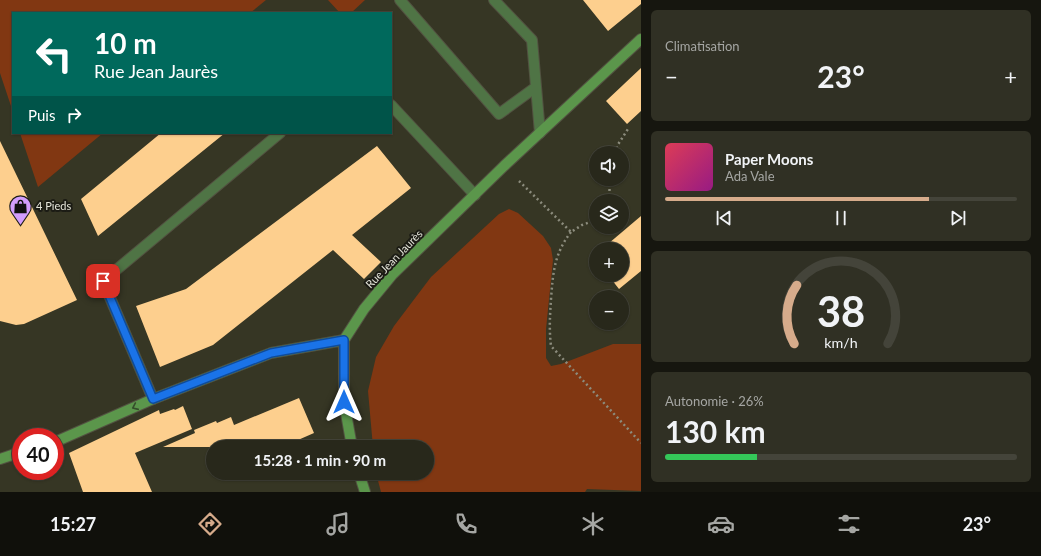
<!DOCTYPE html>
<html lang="fr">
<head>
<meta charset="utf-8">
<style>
  body { margin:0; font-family:Lato,sans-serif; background:#303024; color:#f1f3f6; height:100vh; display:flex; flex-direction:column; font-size:15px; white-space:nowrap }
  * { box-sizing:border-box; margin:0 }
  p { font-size:13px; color:#a5a6a3 }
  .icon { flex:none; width:22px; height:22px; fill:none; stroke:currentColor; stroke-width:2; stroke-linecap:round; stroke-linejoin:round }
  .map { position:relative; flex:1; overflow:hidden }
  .panel { display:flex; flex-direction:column; gap:10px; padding:10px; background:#16160f; width:400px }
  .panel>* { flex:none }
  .top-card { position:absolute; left:12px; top:12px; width:380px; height:122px; border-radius:0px; box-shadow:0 1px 3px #0004,0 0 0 1px #44443a; background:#00695c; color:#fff; overflow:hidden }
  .controls { position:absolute; left:589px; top:146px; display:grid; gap:8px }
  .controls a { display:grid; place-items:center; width:40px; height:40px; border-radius:50%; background:#28281b; box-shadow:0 1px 3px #0004,0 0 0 1px #44443a; font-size:20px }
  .speed { position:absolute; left:12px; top:428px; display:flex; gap:8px; font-size:20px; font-weight:700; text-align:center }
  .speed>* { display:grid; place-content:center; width:52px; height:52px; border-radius:50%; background:#28281b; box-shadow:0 1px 3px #0004,0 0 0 1px #44443a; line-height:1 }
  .speed .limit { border:6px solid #d22; background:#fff; color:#111 }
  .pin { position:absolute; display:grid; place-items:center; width:34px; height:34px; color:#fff; margin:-17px; border-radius:8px; box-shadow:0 2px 6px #0006 }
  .me { position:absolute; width:44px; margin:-22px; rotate:0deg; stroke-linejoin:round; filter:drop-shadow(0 0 3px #0008) }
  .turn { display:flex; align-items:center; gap:14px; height:84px; padding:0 16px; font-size:18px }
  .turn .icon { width:52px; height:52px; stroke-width:2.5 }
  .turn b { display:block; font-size:28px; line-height:34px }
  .then { display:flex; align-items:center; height:38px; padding:0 16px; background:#0003; gap:8px; font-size:15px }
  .big { font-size:30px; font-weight:700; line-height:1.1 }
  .panel .widget { flex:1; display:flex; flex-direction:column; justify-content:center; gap:6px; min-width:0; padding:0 14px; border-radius:6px; background:#303024 }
  .panel .dial { align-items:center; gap:0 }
  .dial svg { height:104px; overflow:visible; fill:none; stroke:#44443a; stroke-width:7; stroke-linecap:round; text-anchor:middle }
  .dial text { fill:#f1f3f6; stroke:none }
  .song { display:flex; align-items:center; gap:12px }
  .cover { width:48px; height:48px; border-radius:6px; background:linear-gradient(135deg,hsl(350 70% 55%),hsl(310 70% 35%)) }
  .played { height:4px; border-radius:2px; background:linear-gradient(90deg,#d6ab8b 75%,#44443a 75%) }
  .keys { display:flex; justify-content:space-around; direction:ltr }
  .heat { display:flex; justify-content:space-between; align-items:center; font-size:22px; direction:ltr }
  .charge { height:6px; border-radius:3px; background:linear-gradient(90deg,#34c759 26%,#44443a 0) }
  .trip { position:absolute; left:206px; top:440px; width:228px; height:40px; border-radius:20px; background:#28281b; box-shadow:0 1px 3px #0004,0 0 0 1px #44443a; font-weight:700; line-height:40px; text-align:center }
  .menu { display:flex; height:64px; justify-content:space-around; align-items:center; background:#10100b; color:#a5a6a3 }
  .menu .icon { width:28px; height:28px }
  .menu .active { color:#d6ab8b }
  .menu b { font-size:18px; color:#f1f3f6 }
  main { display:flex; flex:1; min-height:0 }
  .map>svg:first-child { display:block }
  .green { fill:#813712 }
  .building { fill:#fdcf8e }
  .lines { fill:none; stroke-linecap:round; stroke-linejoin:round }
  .lane-casing { stroke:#525241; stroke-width:12 }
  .secondary-casing { stroke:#525241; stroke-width:12 }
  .path { stroke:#8c8c7d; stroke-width:2.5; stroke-dasharray:2 3; stroke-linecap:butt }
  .lane { stroke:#4f7445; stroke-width:10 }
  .secondary { stroke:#5b964b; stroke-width:10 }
  .oneway { stroke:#354d2b }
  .route-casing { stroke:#114b97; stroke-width:10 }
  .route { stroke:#1a73e8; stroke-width:7 }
  .labels { text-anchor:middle; stroke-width:4; stroke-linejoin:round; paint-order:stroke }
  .poi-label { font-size:11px; fill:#e5e5da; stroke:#1c1c15; text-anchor:start }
  .street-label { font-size:11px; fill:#e5e5da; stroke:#1c1c15 }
</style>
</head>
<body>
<main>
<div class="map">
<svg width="641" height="492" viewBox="0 0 641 492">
  <rect width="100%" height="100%" fill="#363624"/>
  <path class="green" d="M0,0H266L250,13H13V112L0,73Z
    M328,0H365L351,13H340Z
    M20,133H103L38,187Z
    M509,209L518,213L543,236L551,248L553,260L546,329V358L551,366L561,364L613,344H641V491L587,489L585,492H381L376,473H427V447H373L368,391L376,357L394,326L431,277L499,214Z"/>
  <path class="building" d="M583,0H641V4L608,31Z
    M641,68V111L627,124L606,101Z
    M161,133H225L98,236L81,199Z
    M0,141L77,300L24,324L16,325L0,321Z
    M377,146L411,188L352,235L381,262L364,279L333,250L213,345L160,367L136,306L186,289Z
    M641,216V271L619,289L608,275H622V249H602Z
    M299,398L314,433L282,447H163L195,433L194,430L216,421L217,423L231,417L234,425Z
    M183,406L192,429L135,453L152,492H83L69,453L159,410L160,414L174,409L175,410Z"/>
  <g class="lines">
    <defs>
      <path id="lane" d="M400,0L499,114L536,87
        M494,0L532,40L540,133
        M391,105L475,195
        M153,399L103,281L280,133"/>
      <path id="secondary" d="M344,340V402L352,447
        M55,442L153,399L271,353L344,340L364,309L392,275L504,166L641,39
        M0,459L21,452
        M359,473L365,492"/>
    </defs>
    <use href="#lane" class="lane-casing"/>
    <use href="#secondary" class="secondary-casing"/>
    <path class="path" d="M615,153L617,146L628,129
      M519,181L571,232L582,225L596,220
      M609,201L610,179
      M622,225L623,227
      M571,232C554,254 553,273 551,299C550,315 549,330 551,346L641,443"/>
    <use href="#lane" class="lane"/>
    <use href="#secondary" class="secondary"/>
  </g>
  <defs><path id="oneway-chevron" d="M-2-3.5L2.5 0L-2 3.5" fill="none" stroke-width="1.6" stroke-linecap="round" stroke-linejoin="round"/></defs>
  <use class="oneway" href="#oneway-chevron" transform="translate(135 407) rotate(156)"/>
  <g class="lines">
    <defs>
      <path id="route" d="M103,281L153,399L271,353L344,340V402"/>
    </defs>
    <use href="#route" class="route-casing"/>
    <use href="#route" class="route"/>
  </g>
  <defs>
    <symbol id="shop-pin" viewBox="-11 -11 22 30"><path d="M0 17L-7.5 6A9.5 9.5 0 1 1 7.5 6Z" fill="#d29dfd" stroke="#1c1c15"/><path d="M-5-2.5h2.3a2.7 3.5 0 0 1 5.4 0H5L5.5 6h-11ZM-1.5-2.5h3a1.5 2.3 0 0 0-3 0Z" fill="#111"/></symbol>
  </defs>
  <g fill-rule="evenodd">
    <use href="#shop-pin" x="8" y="194" width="25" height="34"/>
  </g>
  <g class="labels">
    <g class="poi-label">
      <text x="36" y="210">4 Pieds</text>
    </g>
    <g class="street-label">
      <text transform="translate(394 259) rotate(-46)" y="4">Rue Jean Jaurès</text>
    </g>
  </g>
</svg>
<div class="controls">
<a><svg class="icon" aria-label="sound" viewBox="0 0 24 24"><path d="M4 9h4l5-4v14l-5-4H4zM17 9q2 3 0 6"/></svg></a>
<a><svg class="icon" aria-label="layers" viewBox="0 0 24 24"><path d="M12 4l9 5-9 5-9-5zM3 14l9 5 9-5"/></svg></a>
<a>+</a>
<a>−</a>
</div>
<div class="speed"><div class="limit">40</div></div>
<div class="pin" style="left:103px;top:281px;background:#d93025"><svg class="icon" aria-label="arrive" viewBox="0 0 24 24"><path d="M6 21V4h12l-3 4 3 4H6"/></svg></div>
<svg class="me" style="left:344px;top:402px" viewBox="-20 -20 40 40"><path d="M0-17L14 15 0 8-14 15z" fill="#1a73e8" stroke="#fff" stroke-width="4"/></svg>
<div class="trip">15:28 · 1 min · 90 m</div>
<div class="top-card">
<div class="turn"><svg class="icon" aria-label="left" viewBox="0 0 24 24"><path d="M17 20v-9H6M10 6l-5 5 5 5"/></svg><div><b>10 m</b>Rue Jean Jaurès</div></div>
<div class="then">Puis<svg class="icon" aria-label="right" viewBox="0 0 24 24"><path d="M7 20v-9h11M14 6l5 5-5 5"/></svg></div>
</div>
</div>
<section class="panel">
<div class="widget"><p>Climatisation</p>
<div class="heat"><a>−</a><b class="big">23°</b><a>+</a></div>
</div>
<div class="widget">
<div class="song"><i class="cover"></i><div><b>Paper Moons</b><p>Ada Vale</p></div></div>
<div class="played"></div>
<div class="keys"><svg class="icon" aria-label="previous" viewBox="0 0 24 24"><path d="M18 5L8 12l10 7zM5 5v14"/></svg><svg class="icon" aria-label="pause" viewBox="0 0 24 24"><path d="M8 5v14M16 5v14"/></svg><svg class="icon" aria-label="next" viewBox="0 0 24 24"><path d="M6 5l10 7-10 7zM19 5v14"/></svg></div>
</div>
<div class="widget dial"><svg viewBox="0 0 100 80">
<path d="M14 69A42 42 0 1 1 86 69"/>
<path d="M14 69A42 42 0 0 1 16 24" stroke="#d6ab8b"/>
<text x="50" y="56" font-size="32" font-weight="700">38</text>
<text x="50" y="72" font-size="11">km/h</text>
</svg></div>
<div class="widget"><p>Autonomie · 26%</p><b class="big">130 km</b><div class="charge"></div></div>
</section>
</main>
<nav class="menu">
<b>15:27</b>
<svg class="icon active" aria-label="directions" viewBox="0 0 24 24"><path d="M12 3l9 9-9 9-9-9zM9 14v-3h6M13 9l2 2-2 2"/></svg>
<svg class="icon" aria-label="music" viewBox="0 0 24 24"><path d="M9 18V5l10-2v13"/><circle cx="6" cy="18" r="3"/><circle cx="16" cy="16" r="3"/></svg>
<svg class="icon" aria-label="phone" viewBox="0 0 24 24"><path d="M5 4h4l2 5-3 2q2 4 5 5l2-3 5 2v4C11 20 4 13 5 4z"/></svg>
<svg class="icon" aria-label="climate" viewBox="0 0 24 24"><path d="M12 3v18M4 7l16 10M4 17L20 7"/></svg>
<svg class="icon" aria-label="car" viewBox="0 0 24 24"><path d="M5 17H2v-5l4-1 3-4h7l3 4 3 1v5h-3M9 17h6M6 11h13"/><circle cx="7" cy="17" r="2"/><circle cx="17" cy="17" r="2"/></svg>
<svg class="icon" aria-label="filters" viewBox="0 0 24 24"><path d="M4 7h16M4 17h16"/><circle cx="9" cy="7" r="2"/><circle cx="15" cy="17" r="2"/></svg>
<b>23°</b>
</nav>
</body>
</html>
